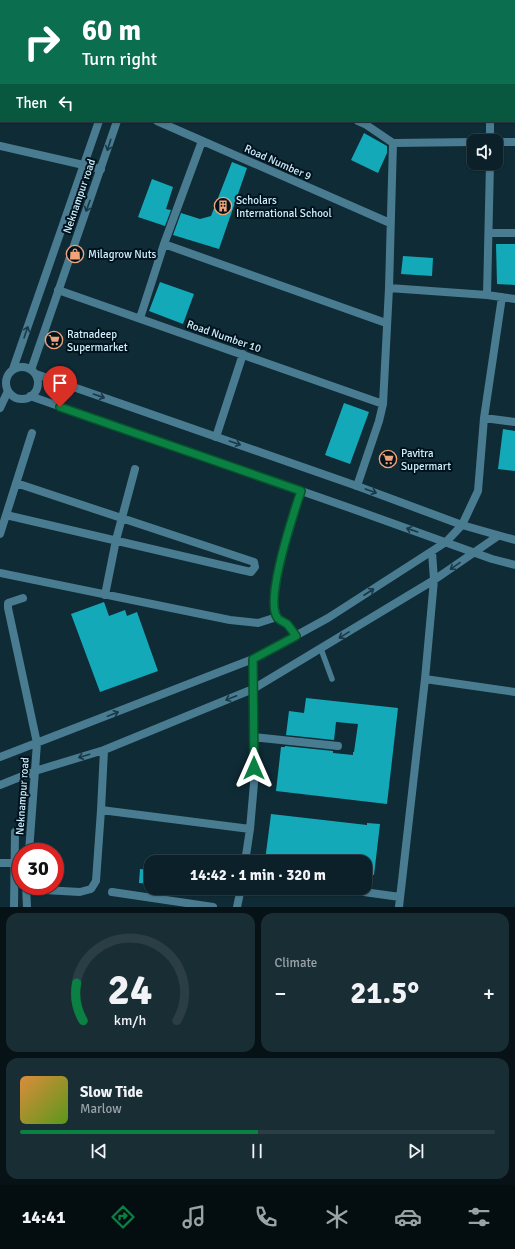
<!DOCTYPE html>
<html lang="en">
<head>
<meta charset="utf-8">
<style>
  body { margin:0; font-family:Signika,sans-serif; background:#192d34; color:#f1f3f6; height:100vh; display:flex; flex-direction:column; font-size:15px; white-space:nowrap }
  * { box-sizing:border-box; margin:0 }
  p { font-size:13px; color:#9aa3a8 }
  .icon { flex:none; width:22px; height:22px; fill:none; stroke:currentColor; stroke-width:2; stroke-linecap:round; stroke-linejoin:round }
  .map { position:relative; height:907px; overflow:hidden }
  .sheet { display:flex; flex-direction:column; gap:6px; padding:6px; background:#061216; flex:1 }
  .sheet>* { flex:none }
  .guide { position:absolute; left:0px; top:0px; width:515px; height:122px; box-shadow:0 1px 3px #0004,0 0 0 1px #2b3e45; background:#0b6e4f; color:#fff; overflow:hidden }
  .tools { position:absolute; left:467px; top:134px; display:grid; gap:8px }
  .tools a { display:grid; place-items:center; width:36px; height:36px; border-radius:8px; background:#0b2028; box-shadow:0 1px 3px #0004,0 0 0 1px #2b3e45; font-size:20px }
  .speed { position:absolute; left:12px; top:843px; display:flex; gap:8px; font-size:20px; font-weight:700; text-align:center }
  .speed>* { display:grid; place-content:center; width:52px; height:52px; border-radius:50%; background:#0b2028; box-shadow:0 1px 3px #0004,0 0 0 1px #2b3e45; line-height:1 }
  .speed .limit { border:6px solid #d22; background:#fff; color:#111 }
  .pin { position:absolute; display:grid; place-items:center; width:34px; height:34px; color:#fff; margin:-41px -17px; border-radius:50% 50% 50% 0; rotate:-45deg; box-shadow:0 0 4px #0007 }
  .pin .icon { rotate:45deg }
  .me { position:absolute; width:44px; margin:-22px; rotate:0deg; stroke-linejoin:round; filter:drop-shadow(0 0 3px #0008) }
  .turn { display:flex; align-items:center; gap:14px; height:84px; padding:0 16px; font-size:18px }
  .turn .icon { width:52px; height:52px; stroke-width:2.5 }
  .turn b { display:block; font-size:28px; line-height:34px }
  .then { display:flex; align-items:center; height:38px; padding:0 16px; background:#0003; gap:8px; font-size:15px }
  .big { font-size:30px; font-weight:700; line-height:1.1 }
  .sheet .tile { flex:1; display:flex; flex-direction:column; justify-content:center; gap:6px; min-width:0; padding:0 14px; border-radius:12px; background:#192d34 }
  .sheet .dial { align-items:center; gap:0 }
  .dial svg { height:104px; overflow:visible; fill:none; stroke:#2b3e45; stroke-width:7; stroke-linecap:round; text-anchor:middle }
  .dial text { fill:#f1f3f6; stroke:none }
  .song { display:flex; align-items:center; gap:12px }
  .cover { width:48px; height:48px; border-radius:6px; background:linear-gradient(135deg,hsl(30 70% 55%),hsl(90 70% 35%)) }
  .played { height:4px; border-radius:2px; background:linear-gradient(90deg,#0b8043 50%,#2b3e45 50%) }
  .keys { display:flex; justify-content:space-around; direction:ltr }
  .heat { display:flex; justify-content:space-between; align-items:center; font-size:22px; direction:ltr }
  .sheet .tiles { flex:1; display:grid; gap:6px; grid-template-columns:1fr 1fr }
  .tile:last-child { grid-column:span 2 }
  .trip { position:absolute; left:144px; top:855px; width:228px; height:40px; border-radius:12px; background:#0b2028; box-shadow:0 1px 3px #0004,0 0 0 1px #2b3e45; font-weight:700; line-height:40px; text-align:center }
  .tabs { display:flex; height:64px; justify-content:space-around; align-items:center; background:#040d10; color:#9aa3a8 }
  .tabs .icon { width:28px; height:28px }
  .tabs .on { color:#0b8043 }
  .tabs b { font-size:18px; color:#f1f3f6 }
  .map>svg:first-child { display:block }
  .building { fill:#14a9b9 }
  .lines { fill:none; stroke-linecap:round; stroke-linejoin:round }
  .service { stroke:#4a7c91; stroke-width:5.5 }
  .minor { stroke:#4a7c91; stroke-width:8 }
  .tertiary { stroke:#4a7c91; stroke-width:8 }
  .oneway { stroke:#1a3846 }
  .route-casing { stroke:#07532c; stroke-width:10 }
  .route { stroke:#0b8043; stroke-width:7 }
  .labels { text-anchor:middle; stroke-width:4; stroke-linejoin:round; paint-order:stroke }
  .street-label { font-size:11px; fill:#ceeefd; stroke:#00131d }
  .poi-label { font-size:11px; fill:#ceeefd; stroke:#00131d; text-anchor:start }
</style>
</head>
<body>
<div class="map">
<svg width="515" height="907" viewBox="0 0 515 907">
  <rect width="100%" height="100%" fill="#0f2b36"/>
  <path class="building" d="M364,133L387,146V153L378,173L351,160Z
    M232,162L247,168L219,249L173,235L181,213L200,219L211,216Z
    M152,179L173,187L166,209L171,210L165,226L138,217Z
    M496,244H515V285L497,284Z
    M403,256L433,258L432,276L401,274Z
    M160,282L194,294L183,324L149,311Z
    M344,403L369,412L350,464L325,455Z
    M503,429L515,431V471L498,469Z
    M104,602L109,616L125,610L127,616L137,612L158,671L100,692L71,614Z
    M306,698L398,708L387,804L276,791L281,747H285V746L333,751V753L353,755V752H354L358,724L336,722L334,740L286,735L289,711L304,713Z
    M271,814L367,825V823L380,824L374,875L365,874V862L265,861Z
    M140,869L151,870V884L139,883Z"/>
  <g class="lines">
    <path class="service" d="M321,649L332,679"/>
    <path class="minor" d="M7,0L9,1
      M284,0L287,1
      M21,1L22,0
      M390,1V0
      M499,1V0
      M0,48L1,46
      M157,121L390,223
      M490,141V121
      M496,142H515
      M393,143L474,142
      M0,146L101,169
      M490,163L487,295L515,299
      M489,233H515
      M164,244L386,323
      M389,288L487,295
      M58,290L383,404
      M140,318L164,244L202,141
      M0,408L8,391
      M484,418L515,422
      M216,437L243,354
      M357,486L379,421L383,404L389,288L393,143L365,124L358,121
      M6,515L242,570L251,572L255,567L254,562L16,483
      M0,534L32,433
      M0,573L230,620L258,623L277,617L288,625L296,636
      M105,595L116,540L135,469
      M23,598L8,603V608L37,743L29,852
      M277,617L274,605V592L281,557L301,491
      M425,679L515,692
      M253,737L338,746
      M104,750L101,810L250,829
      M0,757L253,659L328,618L446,542L462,525L478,491L484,418L502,297
      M0,785L35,771L104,750L253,689L434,580L498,536
      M245,862L250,829L254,783L253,659
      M0,863H21
      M26,886L27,907
      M335,888L400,897
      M26,889L80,892L91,889L96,881L101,810
      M112,892L213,907
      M14,907L15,832
      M237,907L241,888
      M399,907L425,679L434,580L432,552"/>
    <path class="tertiary" d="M146,1V0
      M162,1L163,0
      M6 383a16 16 0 1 1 32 0a16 16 0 1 1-32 0Z
      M13,369L99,121
      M31,370L117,121
      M36,374L357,486L462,525L515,540
      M30,396L350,508L492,559L515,565"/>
  </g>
  <defs><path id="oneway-shaft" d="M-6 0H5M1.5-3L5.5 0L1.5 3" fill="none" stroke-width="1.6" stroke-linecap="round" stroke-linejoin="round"/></defs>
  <g class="oneway">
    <use href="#oneway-shaft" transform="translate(109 145) rotate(108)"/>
    <use href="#oneway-shaft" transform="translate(88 206) rotate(110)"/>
    <use href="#oneway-shaft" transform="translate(26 332) rotate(-71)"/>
    <use href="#oneway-shaft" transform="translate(99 396) rotate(19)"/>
    <use href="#oneway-shaft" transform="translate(235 443) rotate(19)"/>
    <use href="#oneway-shaft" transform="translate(371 491) rotate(20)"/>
    <use href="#oneway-shaft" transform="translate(412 530) rotate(-161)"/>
    <use href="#oneway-shaft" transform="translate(455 566) rotate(145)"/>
    <use href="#oneway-shaft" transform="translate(369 592) rotate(-33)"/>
    <use href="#oneway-shaft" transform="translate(344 635) rotate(149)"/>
    <use href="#oneway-shaft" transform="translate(231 698) rotate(158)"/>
    <use href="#oneway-shaft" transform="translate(113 714) rotate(-21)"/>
    <use href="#oneway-shaft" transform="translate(84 756) rotate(163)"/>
  </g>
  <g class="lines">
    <defs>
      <path id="route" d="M60,407L301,491C294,512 265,599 277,617C278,620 284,622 287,624C290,627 293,632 296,636L253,659L254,768"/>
    </defs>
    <use href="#route" class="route-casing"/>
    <use href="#route" class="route"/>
  </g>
  <defs>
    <symbol id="building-ring" viewBox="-11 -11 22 22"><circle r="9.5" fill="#00131d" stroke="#f0a27a" stroke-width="1.5"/><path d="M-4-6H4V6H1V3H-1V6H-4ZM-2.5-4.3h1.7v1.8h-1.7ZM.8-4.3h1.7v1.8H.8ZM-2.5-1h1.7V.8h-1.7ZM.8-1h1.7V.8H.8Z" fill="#f0a27a"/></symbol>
    <symbol id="shop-ring" viewBox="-11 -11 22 22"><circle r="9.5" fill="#00131d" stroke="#f0a27a" stroke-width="1.5"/><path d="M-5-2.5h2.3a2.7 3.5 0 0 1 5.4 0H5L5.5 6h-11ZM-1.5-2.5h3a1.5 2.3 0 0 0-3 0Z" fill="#f0a27a"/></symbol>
    <symbol id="supermarket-ring" viewBox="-11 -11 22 22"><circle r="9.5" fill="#00131d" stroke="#f0a27a" stroke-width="1.5"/><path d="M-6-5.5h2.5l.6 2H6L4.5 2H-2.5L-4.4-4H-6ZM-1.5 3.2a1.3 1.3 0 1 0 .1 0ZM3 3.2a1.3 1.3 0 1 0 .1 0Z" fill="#f0a27a"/></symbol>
  </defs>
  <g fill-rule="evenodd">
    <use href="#building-ring" x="213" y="196" width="20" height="20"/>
    <use href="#shop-ring" x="65" y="244" width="20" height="20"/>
    <use href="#supermarket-ring" x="44" y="330" width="20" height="20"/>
    <use href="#supermarket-ring" x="378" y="449" width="20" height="20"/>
  </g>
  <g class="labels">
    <g class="street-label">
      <text transform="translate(278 162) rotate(24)" y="4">Road Number 9</text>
      <text transform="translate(79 196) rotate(-71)" y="4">Neknampur road</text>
      <text transform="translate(224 336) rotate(19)" y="4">Road Number 10</text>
      <text transform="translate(22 796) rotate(-86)" y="4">Neknampur road</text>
    </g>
    <g class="poi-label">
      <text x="236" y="204">Scholars<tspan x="236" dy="13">International School</tspan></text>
      <text x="88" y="258">Milagrow Nuts</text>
      <text x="67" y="338">Ratnadeep<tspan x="67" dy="13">Supermarket</tspan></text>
      <text x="401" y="457">Pavitra<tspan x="401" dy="13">Supermart</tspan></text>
    </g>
  </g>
</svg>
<div class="tools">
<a><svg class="icon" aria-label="sound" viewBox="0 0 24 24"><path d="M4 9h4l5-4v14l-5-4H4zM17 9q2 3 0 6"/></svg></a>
</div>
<div class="speed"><div class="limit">30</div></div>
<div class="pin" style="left:60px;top:407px;background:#d93025"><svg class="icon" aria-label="arrive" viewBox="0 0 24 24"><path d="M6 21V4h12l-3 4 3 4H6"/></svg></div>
<svg class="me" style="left:254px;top:768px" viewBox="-20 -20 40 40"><path d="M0-17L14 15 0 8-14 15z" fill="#0b8043" stroke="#fff" stroke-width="4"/></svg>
<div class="trip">14:42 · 1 min · 320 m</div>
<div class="guide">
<div class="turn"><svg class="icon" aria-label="right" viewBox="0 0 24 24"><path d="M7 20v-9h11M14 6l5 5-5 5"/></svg><div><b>60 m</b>Turn right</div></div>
<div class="then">Then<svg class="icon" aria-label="left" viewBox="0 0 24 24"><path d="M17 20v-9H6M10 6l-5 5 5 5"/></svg></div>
</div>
</div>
<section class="sheet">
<div class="tiles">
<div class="tile dial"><svg viewBox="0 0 100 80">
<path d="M14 69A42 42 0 1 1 86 69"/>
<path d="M14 69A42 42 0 0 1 9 40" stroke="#0b8043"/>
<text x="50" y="56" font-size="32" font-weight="700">24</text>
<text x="50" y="72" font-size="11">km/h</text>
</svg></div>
<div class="tile"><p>Climate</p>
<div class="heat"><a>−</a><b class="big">21.5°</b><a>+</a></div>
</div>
<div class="tile">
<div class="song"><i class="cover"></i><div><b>Slow Tide</b><p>Marlow</p></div></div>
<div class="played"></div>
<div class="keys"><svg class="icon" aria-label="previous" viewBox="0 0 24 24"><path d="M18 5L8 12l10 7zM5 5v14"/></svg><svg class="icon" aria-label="pause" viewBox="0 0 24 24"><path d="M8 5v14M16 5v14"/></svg><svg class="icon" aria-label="next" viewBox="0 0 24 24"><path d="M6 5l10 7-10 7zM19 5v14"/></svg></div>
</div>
</div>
</section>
<nav class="tabs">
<b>14:41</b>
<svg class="icon on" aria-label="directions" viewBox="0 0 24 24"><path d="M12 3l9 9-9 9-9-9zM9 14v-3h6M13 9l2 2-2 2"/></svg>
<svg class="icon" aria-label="music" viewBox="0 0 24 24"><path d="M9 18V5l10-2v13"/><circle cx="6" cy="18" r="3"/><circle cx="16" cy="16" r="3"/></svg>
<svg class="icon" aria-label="phone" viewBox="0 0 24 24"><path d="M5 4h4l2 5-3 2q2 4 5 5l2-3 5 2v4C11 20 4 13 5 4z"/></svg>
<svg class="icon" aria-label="climate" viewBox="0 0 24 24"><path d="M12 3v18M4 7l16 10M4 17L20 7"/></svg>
<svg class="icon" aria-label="car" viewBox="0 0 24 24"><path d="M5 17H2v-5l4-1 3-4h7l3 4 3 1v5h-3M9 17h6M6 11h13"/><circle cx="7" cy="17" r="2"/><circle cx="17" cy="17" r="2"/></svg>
<svg class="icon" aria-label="filters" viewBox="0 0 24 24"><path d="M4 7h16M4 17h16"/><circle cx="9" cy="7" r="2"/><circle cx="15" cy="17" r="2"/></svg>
</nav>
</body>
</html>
